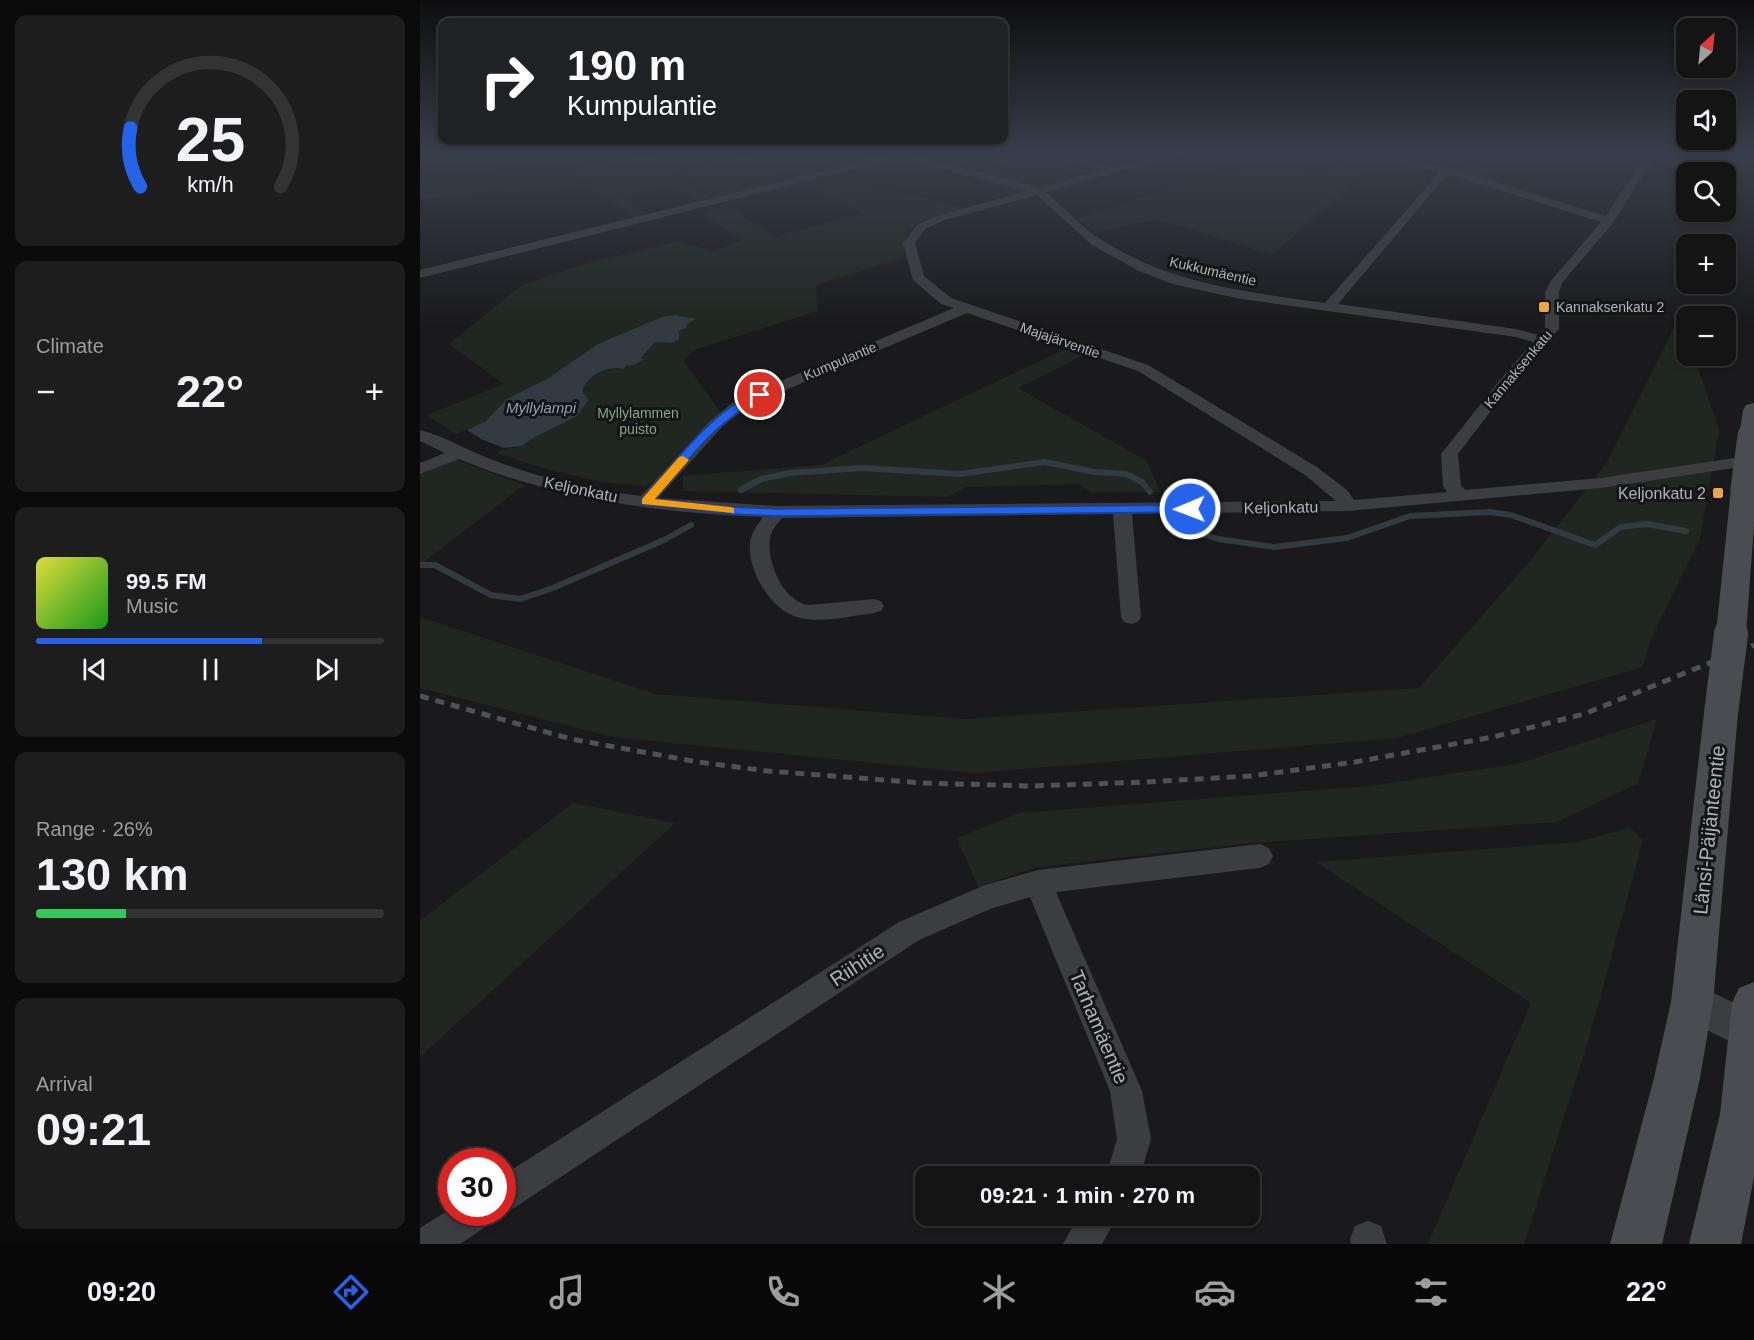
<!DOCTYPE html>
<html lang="en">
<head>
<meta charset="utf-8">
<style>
  body { margin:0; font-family:Helvetica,sans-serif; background:#1d1d1e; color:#f1f3f6; height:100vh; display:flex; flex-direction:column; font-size:22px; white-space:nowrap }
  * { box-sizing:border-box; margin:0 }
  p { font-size:20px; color:#9d9ea0 }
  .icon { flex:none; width:33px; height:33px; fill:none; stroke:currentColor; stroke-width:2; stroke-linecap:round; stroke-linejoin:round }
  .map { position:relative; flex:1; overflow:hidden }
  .side { display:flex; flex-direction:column; gap:15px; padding:15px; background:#0b0b0c; width:420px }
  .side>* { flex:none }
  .banner { position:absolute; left:18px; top:18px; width:570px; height:126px; border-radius:12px; box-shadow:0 3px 9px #0003,0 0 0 2px #333334; background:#202124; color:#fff; overflow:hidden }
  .needle { width:39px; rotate:27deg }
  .controls { position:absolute; left:1256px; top:18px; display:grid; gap:12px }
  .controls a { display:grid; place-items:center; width:60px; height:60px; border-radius:12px; background:#141415; box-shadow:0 3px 9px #0003,0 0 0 2px #333334; font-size:30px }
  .speed { position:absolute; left:18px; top:1148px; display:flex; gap:12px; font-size:30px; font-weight:700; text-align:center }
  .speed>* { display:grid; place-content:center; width:78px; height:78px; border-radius:50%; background:#141415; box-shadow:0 3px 9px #0003,0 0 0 2px #333334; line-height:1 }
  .speed .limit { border:9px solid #d22; background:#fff; color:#111 }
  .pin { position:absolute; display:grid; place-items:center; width:51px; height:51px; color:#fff; margin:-26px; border:3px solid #fff; border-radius:50%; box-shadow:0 2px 6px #0007 }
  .me { position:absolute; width:66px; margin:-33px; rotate:269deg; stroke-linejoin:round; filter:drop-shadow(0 0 4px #0008) }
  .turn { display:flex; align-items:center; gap:21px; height:126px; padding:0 30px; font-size:27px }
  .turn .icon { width:78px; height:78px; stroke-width:2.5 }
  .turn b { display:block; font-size:42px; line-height:51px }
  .big { font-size:45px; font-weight:700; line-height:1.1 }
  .side .widget { flex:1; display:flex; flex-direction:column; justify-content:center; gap:9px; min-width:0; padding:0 21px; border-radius:12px; background:#1d1d1e }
  .side .dial { align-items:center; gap:0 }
  .dial svg { height:156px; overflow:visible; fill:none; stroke:#333334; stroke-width:7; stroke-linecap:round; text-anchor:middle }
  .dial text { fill:#f1f3f6; stroke:none }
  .song { display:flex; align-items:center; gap:18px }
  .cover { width:72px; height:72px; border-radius:9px; background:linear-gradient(135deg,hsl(60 70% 55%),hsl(120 70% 35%)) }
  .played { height:6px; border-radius:3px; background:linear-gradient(90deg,#2563eb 65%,#333334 65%) }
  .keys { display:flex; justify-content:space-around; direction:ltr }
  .heat { display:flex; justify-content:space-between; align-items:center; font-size:33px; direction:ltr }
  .charge { height:9px; border-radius:4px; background:linear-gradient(90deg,#34c759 26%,#333334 0) }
  .trip { position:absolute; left:495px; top:1166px; width:345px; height:60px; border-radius:12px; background:#141415; box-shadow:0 3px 9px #0003,0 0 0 2px #333334; font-weight:700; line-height:60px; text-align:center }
  .tabs { display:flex; height:96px; justify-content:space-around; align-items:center; background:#080808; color:#9d9ea0 }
  .tabs .icon { width:42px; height:42px }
  .tabs .current { color:#2563eb }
  .tabs b { font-size:27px; color:#f1f3f6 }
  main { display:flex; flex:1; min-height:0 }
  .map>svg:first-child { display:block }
  .green { fill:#202721 }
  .water { fill:#303a40 }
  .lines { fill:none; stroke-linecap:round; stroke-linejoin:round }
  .stream { stroke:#303a40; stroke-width:6 }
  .minor { fill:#3b3d41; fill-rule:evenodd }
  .tertiary { fill:#3b3d41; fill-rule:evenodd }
  .secondary { fill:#494c51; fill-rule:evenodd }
  .rail { stroke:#4e5156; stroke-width:5; stroke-dasharray:9 7; stroke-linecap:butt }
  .secondary-bridge-far1 { stroke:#494c51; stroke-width:27 }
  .secondary-bridge { stroke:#494c51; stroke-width:34 }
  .route { fill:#2563eb; stroke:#184099; stroke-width:1.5 }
  .slow { fill:#f59e0b }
  .poi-dot { fill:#eaa545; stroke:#151517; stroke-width:2 }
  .labels { text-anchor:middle; stroke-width:6; stroke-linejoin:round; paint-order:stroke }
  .far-street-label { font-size:14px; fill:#adb3bb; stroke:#151517 }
  .far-poi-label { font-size:14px; fill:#adb3bb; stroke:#151517; text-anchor:start }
  .far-park-label { font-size:14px; fill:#86a586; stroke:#151517 }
  .far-water-label { font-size:15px; font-style:italic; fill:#87a2b4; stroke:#151517 }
  .street-label { font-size:16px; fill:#adb3bb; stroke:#151517 }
  .poi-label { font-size:16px; fill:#adb3bb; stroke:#151517; text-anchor:end }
  .near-street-label { font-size:20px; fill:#adb3bb; stroke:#151517 }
</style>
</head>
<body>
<main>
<section class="side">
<div class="widget dial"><svg viewBox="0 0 100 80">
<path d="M14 69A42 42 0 1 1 86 69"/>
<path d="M14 69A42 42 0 0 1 9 39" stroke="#2563eb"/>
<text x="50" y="56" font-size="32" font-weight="700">25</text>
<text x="50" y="72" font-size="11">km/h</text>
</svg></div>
<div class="widget"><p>Climate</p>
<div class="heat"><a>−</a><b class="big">22°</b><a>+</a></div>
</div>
<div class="widget">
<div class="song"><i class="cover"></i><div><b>99.5 FM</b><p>Music</p></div></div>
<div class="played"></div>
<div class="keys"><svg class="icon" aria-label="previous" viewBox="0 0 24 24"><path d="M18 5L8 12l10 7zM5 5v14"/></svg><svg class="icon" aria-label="pause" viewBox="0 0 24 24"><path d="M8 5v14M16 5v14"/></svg><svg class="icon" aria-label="next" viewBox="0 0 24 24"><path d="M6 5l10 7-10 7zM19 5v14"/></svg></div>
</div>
<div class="widget"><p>Range · 26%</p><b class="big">130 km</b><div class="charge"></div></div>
<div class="widget"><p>Arrival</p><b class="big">09:21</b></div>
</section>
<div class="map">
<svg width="1334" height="1244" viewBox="0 0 1334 1244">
  <rect width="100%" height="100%" fill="#1a1a1c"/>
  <path class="green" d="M238,152H324L250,170L251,173L283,195L357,178L368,180L277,202L250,185L203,197L226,215L214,218L167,182L142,186L135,192L86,190L0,199V178L36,174L45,176L156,169Z
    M338,152H469L474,154L386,176L375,175V173L365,174L288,193L261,174L271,167Z
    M495,152H531L545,154L549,152H595L588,156L563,153L550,162C569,166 588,171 607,173C626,175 634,169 653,176C599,188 545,173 495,152Z
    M931,152L961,157L853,255L736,219L675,233L658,218L794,175L825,168L858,167L910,170Z
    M1074,158L1091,160L1064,177L1035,168Z
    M415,180L546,207L487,228L483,258L396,285L398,311L277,349L263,360L301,413L239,478L225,486L182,482L123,468L76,453C85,447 94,450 103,446C106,444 107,441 110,440C117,435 128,433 135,427C166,398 160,364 214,365L235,342L252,343L259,330L148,365L127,379L87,399L66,421L36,434L7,415L84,384L29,344L101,286L160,265L258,241L293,251L321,240L282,213L308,206L356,237L442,213L392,186Z
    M1261,314L1266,330V356H1274L1299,430L1280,539L1231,639L1223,667L977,738L554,773L193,737L0,688V617L235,694L545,719L999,688L1110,561L1186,464Z
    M647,348L664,355L598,388L727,461L740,492H671L659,484L546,487L528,497L263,491V476L401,465Z
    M23,455L104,485L0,565V465Z
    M1237,719L1218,783L1137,822L830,843L616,867L558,887L537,838L599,813L950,786L1097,764Z
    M153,803L255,823L0,1057V921Z
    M1210,828L1223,840L1171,1031L1104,1244H1008L1111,1003L896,862L1157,842Z"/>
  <path class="water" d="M255,315L276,319L267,324L266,328L259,331V339L252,343L235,342L221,358L223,360L214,365H207L203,369C188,365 169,374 162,391L168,400L157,416L110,440L102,446L84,448L61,439L47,430L66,421L87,399L127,379L178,344L242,317Z"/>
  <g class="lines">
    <path class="stream" d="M321,490L341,479L370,473L442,468L540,474L625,462L674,472L706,474L722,482L730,492
      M753,524L798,539L854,547L927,538L990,516L1070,512L1091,515L1175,545L1201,527L1227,524L1266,531
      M0,565H15L71,595L100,599L133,588L244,540L271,525"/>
    <path class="minor" d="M480,152H492L507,159L620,187L683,170L659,162L631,168H608L579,164L574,161L579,158L631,162L659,156L692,167L756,152H775L773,154L730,163L626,192C644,208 662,228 682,240C750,284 827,292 905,303L1020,172L939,155L934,152H952L1034,169L1186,216L1228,152H1238L1193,223L1142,283L1139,292V329L1089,387L1038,454L1041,485L1045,490L1181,478L1334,455V465L1181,488L928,511L712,514L721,617L718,622L711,624L704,622L701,617L693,514L362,518C357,524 352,529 350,538C346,561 363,602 389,605L454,599L461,601L464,606L461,611L454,613C430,616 404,623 380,618C351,612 327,570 330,542C332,532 337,525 343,517C239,513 135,499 39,459L0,474V463L25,453L0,441V430C25,436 48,451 73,460C120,478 170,490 221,496L291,420L316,400L534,308L521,304L493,280L483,243L497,225L517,216L607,191L499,163L486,156L0,278V270ZM1031,175L1181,222L1130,282L1125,292V328L1119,335L1096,329L918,304L1025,177ZM617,195L672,245L719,271L753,284L821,299L1096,337L1113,342L1079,381L1021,454L1023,486L1027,492L934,500L927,490L897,467L728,365L531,298L504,276L495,243L505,229L525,220ZM547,313L718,371L885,475L916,501L356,506L238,498L303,426L328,406Z
      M840,844L849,848L853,856L849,864L840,868L636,892L722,1091L731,1139L720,1176H686L697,1139L690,1091L610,897L570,909L499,940L94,1208L82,1213L79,1212H82V1176L479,922L565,885L618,870Z
      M32,1208V1212H76L70,1224L40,1244H0V1228Z
      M659,1215H698L682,1244H643Z
      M948,1221L961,1226L967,1244H931L930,1239L935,1226Z"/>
    <path class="tertiary" d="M1272,983L1334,1012V1053L1258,1016L1253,1002L1258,988Z"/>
    <path class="secondary" d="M1334,403V442L1323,441L1319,436L1323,410L1326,405Z
      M1324,481L1334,485V526L1326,633L1322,641L1311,644L1300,641L1296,633L1311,489L1315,484Z
      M1301,700L1313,704L1318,713L1293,1002L1280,1078L1242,1244H1190L1234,1078L1251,1002L1284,713L1289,704Z
      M1334,982V1177L1321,1244H1269L1300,1114L1312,1003L1319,988Z"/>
    <path class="rail" d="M0,696L151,739L278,762L348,771L502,783L612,786L725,782L831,776L935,762L1073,737L1164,714L1334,645"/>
    <path class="secondary-bridge-far1" d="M1324,489L1331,436
      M1311,636V633"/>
    <path class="secondary-bridge" d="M1301,713L1311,634"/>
  </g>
  <linearGradient id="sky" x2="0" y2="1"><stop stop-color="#0e0e0f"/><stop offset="0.47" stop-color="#383e4b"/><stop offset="1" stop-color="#383e4b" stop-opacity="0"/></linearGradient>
  <rect width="1334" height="326" fill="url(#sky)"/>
  <path class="route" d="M340,392L344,393V398C298,417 267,462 235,499L312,507L356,509L770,505L776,509L770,512L356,516L312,514L222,504V499C253,465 296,405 340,392Z"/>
  <path class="slow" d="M263,456L269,460L235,499L310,507L314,508V513L222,504V499L259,457Z"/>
  <g class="poi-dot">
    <rect x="1118" y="301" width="12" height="12" rx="3"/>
    <rect x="1292" y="487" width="12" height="12" rx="3"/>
  </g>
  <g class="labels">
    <g class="far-street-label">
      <text transform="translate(793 271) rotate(13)" y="5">Kukkumäentie</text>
      <text transform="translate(640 340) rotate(19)" y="5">Majajärventie</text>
      <text transform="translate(420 361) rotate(-23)" y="5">Kumpulantie</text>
      <text transform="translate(1098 369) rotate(-50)" y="5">Kannaksenkatu</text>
    </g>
    <g class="far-poi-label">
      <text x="1136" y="312">Kannaksenkatu 2</text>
    </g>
    <g class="far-park-label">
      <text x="218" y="418">Myllylammen<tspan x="218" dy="16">puisto</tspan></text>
    </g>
    <g class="far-water-label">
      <text x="121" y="413">Myllylampi</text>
    </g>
    <g class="street-label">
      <text transform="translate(161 489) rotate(12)" y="6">Keljonkatu</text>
      <text transform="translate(861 507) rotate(-1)" y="6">Keljonkatu</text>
    </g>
    <g class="poi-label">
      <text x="1286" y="499">Keljonkatu 2</text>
    </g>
    <g class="near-street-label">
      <text transform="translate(1289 830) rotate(-84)" y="7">Länsi-Päijänteentie</text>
      <text transform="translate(437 965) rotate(-33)" y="7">Riihitie</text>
      <text transform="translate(679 1027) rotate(67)" y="7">Tarhamäentie</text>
    </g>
  </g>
</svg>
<div class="controls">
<a><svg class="needle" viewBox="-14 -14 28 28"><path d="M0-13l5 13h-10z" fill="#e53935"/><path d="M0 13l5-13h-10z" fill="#9d9ea0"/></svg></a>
<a><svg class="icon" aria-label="sound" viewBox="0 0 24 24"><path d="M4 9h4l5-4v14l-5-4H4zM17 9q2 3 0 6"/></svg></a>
<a><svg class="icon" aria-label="search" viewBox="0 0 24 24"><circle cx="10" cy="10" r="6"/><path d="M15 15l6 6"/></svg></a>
<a>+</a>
<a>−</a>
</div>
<div class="speed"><div class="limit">30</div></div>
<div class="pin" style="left:340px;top:395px;background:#d93025"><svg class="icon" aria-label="arrive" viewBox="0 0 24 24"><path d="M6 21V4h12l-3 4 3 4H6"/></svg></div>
<svg class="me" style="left:770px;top:509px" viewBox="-20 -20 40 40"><circle r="17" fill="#2563eb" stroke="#fff" stroke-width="3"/><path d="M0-11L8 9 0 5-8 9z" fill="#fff"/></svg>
<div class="trip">09:21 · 1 min · 270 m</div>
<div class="banner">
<div class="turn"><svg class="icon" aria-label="right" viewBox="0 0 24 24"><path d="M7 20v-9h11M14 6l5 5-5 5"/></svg><div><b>190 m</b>Kumpulantie</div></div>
</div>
</div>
</main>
<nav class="tabs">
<b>09:20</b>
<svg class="icon current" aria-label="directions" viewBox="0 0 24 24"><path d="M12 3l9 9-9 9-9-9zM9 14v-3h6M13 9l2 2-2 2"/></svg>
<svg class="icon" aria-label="music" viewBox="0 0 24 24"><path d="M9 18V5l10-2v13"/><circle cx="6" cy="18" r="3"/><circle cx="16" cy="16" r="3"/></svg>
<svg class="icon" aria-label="phone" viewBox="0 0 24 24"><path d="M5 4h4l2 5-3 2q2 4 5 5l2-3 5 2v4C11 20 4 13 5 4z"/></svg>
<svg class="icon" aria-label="climate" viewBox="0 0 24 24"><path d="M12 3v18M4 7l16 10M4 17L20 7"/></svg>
<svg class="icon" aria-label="car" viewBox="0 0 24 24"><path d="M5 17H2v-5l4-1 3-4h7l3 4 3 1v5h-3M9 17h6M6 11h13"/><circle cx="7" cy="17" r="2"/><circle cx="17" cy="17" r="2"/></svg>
<svg class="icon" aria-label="filters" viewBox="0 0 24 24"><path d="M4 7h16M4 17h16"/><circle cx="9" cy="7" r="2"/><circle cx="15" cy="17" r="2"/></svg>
<b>22°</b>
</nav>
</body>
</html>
